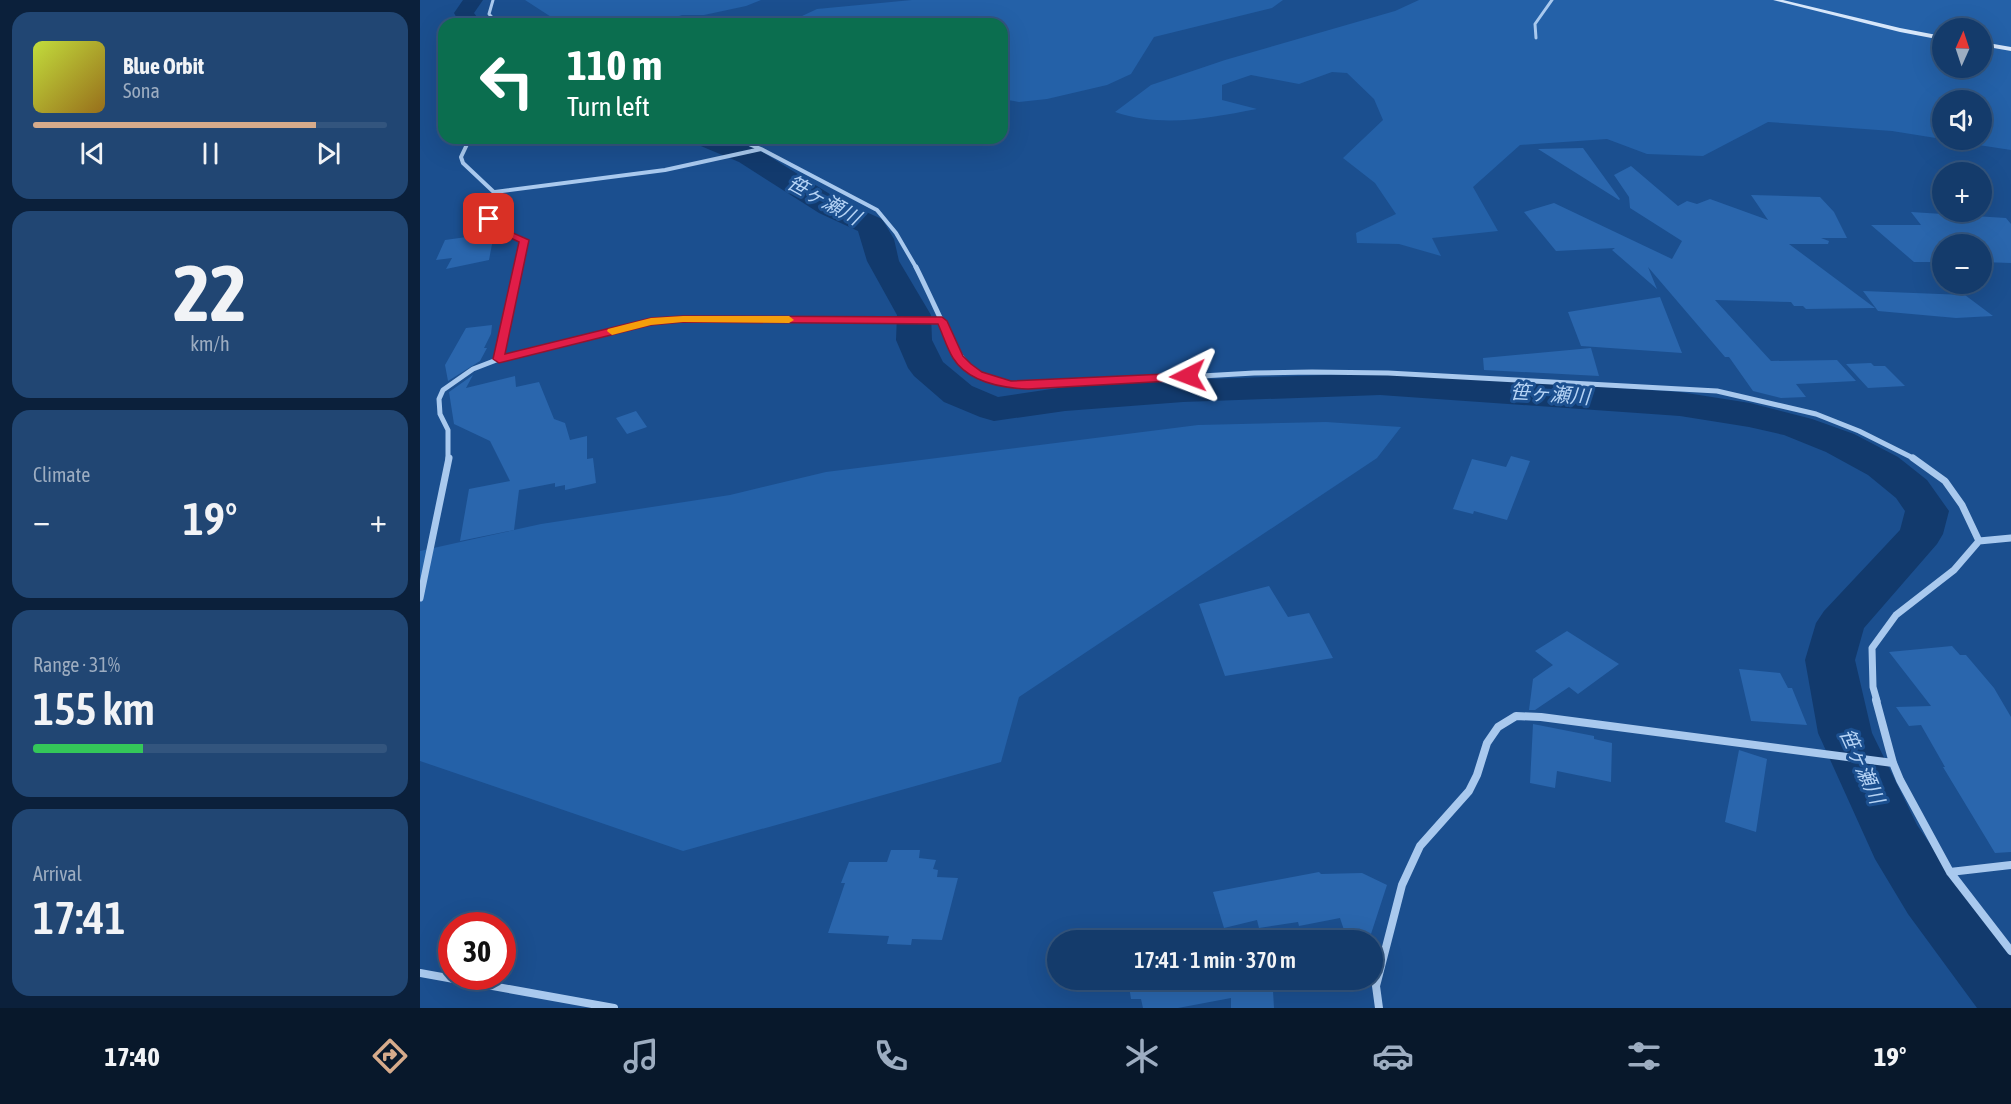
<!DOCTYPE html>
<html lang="en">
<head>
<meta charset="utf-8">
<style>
  body { margin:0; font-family:"Asap Condensed","Noto Sans JP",sans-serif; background:#214673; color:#f1f3f6; height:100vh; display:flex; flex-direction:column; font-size:22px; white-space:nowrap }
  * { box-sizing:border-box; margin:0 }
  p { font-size:20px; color:#9dadc1 }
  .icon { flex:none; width:33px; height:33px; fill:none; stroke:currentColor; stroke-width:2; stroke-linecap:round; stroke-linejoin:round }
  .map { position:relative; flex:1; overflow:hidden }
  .drawer { display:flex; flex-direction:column; gap:12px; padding:12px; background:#0b203b; width:420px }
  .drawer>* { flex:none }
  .top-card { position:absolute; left:18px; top:18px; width:570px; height:126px; border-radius:18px; box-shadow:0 6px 24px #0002,0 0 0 2px #33557e; background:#0b6e4f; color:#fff; overflow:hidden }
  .needle { width:39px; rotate:3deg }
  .fabs { position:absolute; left:1512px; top:18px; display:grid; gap:12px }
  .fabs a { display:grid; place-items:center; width:60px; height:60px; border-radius:50%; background:#143b6b; box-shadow:0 6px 24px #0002,0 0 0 2px #33557e; font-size:30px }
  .speed { position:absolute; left:18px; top:912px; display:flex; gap:12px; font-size:30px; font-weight:700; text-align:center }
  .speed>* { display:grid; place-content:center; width:78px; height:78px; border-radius:50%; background:#143b6b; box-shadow:0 6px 24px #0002,0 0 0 2px #33557e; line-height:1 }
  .speed .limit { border:9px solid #d22; background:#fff; color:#111 }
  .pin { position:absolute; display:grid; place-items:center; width:51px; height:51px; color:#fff; margin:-26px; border-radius:12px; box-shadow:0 3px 9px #0006 }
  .me { position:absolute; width:66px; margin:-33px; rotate:267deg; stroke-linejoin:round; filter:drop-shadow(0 0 4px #0008) }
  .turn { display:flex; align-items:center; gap:21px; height:126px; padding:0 30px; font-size:27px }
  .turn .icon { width:78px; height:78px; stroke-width:2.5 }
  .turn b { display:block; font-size:42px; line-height:51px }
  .big { font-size:45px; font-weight:600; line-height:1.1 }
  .drawer .tile { flex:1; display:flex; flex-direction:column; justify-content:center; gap:9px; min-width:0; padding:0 21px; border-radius:18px; background:#214673 }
  .drawer .dial { align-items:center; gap:0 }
  .dial b { font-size:78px; line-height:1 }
  .song { display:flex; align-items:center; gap:18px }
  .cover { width:72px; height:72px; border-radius:9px; background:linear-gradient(135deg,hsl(70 70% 55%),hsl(40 70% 35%)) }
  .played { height:6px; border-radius:3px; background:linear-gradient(90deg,#d6ab8b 80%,#33557e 80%) }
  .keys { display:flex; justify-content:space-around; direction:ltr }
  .heat { display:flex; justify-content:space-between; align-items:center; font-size:33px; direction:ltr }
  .charge { height:9px; border-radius:4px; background:linear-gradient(90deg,#34c759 31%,#33557e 0) }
  .trip { position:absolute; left:627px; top:930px; width:336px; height:60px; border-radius:30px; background:#143b6b; box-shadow:0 6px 24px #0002,0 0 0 2px #33557e; font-weight:600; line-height:60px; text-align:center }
  .dock { display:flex; height:96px; justify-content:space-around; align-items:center; background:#08182b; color:#9dadc1 }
  .dock .icon { width:42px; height:42px }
  .dock .current { color:#d6ab8b }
  .dock b { font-size:27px; color:#f1f3f6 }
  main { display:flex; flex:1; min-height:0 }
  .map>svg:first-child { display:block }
  .green { fill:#2461a8; fill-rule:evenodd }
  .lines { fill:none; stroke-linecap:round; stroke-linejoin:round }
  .river { fill:#123a6d; fill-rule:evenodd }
  .building { fill:#2a66ad }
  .street-far4 { stroke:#a9c9ee; stroke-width:3 }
  .street-far3 { stroke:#a9c9ee; stroke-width:4 }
  .street-far2 { stroke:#a9c9ee; stroke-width:5 }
  .street-far1 { stroke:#a9c9ee; stroke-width:7 }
  .street { stroke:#a9c9ee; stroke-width:8 }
  .secondary { fill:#d6e6fa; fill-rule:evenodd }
  .route { fill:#e11d48; stroke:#92132f; stroke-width:1.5 }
  .slow { fill:#f59e0b }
  .labels { text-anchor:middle; stroke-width:6; stroke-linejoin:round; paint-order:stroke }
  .water-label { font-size:20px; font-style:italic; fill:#b5d3f5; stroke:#1b4f8f }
</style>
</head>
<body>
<main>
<section class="drawer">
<div class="tile">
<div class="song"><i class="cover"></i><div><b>Blue Orbit</b><p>Sona</p></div></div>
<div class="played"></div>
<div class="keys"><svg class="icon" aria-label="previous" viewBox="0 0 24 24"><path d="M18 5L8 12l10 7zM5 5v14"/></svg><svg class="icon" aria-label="pause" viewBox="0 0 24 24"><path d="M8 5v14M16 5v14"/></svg><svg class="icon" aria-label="next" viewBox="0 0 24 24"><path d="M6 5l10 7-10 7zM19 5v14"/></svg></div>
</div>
<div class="tile dial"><b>22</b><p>km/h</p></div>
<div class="tile"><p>Climate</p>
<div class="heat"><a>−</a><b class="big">19°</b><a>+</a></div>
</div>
<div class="tile"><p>Range · 31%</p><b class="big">155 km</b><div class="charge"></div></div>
<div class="tile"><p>Arrival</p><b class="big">17:41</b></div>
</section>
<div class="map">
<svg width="1591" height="1008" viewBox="0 0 1591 1008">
  <rect width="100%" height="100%" fill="#1b4f8f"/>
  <path class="green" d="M105,0H341L326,6L284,15H262L236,24H142Z
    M492,0H863L852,8L734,37L711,74L687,85L627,99L599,102L582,99V24H365L397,9Z
    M999,0H1591V150L1526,140H1562V100H1522V139L1472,131L1348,122L1283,156L1227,154L1187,139L1100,145L1053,187L1078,231L1012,238L1021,256L979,244L937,243L936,233L976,214L955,183L923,158L963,120L954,99L927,73L912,72L879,84L831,75L802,85V100L837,109C788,118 744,128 695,112L731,85L805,60L975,11ZM1522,28H1562V68H1522Z
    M906,422L981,427L957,458L599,697L581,762L263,851L0,761V551L121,524L310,495L406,472L778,425Z"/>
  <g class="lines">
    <path class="river" d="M43,0H63L54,13L62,24H40L34,13Z
      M272,138H308L339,150L421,201L462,219L474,239L479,261L511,315L512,340L523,362L552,386L578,397L645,387L763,380L960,373L1260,392L1330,403L1392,419L1434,434L1478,457L1507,480L1529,511L1523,534L1517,544L1444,628L1435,660L1452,733L1497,825L1532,876L1591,950V1008H1557L1488,914L1455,859L1398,733L1385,660L1396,623L1404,611L1480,530L1485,511L1476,498L1448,475L1406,452L1364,435L1329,427L1260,416L960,395L763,402L645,411L574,421L560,417L524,402L494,376L488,368L476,340L477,315L447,261L438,231L399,213L319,162L276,144Z"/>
  </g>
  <path class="building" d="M1163,148L1200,199L1199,200L1118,149Z
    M1211,166L1258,206L1267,201L1277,204L1290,199L1348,220L1331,195L1400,197L1414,212L1427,238H1401L1409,241L1408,244H1369L1455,308L1386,309L1383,306H1374L1371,302L1295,300L1351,361L1417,360L1436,381L1376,384L1386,397L1361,398L1333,391L1309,357H1305L1228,267L1237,289L1192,250L1195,248L1136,251L1104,212L1134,203L1252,259L1262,241L1210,208L1209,197L1194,175Z
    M1491,212L1586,218L1591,224V263L1562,262V244H1522V262H1494L1451,225H1501Z
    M61,235H69L68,240L73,239L69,260L26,269L32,258L16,260L25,240Z
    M1443,291L1545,295L1573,316L1536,318L1458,311Z
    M1240,297L1262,353L1161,346L1148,312Z
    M72,325L71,334L64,348H67L60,361L28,381L25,365L46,328Z
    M1171,348L1179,376L1064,370L1063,358Z
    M1451,363L1454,366H1465L1485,386L1448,388L1426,364Z
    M53,375L46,388L95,376L96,387L119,382L134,419L145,423L150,440L167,436V459L173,458L176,483L145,490V485L135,487V483L99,490L94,530L40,541L49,489L90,481L70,441L34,424L29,392Z
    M216,411L227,427L207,434L196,418Z
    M1091,456L1110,461L1087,520L1054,511L1053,514L1033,509L1052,459L1086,467Z
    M849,586L868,617L889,613L913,658L805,676L779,604Z
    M1147,631L1199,664L1158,694L1149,687L1115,710H1109L1113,679L1133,665L1115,651Z
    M1532,646L1540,655H1546L1574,688L1591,717V852L1575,853L1523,767H1525L1501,725L1489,726L1476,707L1511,706L1469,652Z
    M1319,669L1360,673L1368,688H1372L1387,725L1331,721Z
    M1113,724L1174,736V739L1192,743L1191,782L1137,771L1135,788L1110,783Z
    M1319,750L1347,759L1336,832L1305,822Z
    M471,850H500L499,858L516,860L513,869L518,870L517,877L538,878L522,940L492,939L491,945L467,944L469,936L408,933L425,883H421L429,862H467Z
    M899,872L901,874L942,873L967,885L951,934L926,936L920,918L879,926L878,922L839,928L837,920L804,928L793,892Z
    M708,980H857L858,990L853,991L854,1008H811V998L758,1008H723L721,999H711Z"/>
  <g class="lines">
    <path class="street-far4" d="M73,0L69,14L78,24
      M1116,38L1115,24L1132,0"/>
    <path class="street-far3" d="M50,138L41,157L43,163L78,196L69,211L71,224L80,231L104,240L98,269
      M314,138L341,149L457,210L476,233L497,269
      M75,192L245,170L341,149"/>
    <path class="street-far2" d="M496,267C506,287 515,307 524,326C544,370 560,383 608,386L834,373L892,372L968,373L1297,391L1396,414L1439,431L1495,459
      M79,359L98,267
      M28,459V430L20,414L19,399L23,390L53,369L79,359L232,321L263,319L522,321"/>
    <path class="street-far1" d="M1559,541L1591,538
      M0,598L29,458
      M1457,701L1453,687L1452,648L1476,615L1534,570L1559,541L1542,505L1525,481L1493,458"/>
    <path class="street" d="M1456,700L1473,763L1480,780L1530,872L1591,951
      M1530,872L1591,865
      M0,973L194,1008
      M959,1008L956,986L982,885L1000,846L1049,791L1057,775L1067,743L1078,727L1096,716L1121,717L1473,763"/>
    <path class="secondary" d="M1353,0H1363L1480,28L1522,36V40L1480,32Z
      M1562,42L1591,47V51L1562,46Z"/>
  </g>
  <path class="route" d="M69,216L84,229L109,240L85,354L231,318L263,316L522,317L527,321L543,356L551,364L562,372L591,381L768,373L774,376L768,380L608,389C582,388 548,382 533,358C527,348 523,335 518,324L263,322L231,325L79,363L73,359L99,242L70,228L64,219Z"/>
  <path class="slow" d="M263,316H369L374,320L369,323L263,322L231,325L192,335L187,331L188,329L231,318Z"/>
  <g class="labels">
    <g class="water-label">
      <text transform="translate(404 200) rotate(29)" y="7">笹ヶ瀬川</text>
      <text transform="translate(1130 394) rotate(4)" y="7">笹ヶ瀬川</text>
      <text transform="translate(1442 766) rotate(66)" y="7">笹ヶ瀬川</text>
    </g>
  </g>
</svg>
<div class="fabs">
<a><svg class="needle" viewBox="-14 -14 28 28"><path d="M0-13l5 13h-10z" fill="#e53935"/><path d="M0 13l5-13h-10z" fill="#9dadc1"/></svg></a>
<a><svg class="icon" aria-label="sound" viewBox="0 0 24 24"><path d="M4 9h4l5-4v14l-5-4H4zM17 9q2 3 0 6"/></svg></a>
<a>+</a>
<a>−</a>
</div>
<div class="speed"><div class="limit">30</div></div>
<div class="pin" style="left:69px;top:219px;background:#d93025"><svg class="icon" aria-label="arrive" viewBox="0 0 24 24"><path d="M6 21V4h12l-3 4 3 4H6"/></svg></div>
<svg class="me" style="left:768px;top:376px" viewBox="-20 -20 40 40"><path d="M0-17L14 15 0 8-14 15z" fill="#e11d48" stroke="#fff" stroke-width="4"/></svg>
<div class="trip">17:41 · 1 min · 370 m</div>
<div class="top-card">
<div class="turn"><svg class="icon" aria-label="left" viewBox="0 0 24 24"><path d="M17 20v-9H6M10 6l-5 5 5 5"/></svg><div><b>110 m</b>Turn left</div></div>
</div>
</div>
</main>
<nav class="dock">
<b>17:40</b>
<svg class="icon current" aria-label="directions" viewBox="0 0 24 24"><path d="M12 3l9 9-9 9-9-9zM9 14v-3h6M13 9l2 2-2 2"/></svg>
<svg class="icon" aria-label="music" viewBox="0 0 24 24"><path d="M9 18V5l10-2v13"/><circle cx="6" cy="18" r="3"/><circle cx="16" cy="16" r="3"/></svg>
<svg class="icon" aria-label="phone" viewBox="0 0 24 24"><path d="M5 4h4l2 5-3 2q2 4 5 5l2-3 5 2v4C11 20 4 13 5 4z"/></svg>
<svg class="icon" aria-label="climate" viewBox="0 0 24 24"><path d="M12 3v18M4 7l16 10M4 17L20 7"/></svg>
<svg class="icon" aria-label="car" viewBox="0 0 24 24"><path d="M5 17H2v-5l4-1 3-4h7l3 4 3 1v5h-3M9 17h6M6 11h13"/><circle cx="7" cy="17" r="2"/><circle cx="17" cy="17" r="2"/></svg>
<svg class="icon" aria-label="filters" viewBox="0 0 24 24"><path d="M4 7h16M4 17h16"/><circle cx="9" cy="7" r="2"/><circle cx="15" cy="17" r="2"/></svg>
<b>19°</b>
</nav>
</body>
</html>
